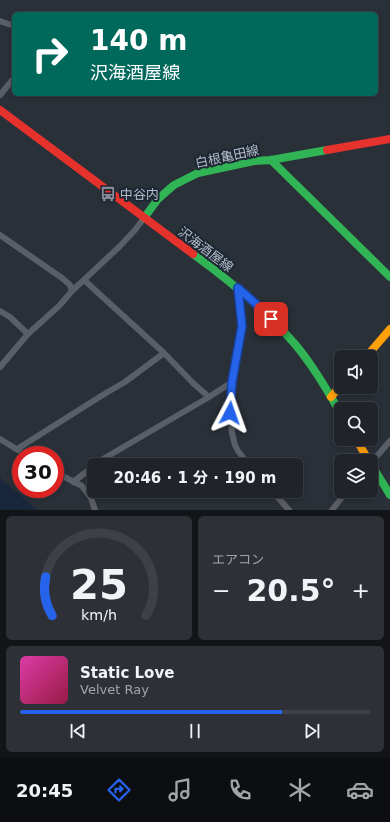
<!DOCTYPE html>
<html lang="ja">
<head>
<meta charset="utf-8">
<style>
  body { margin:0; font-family:"DejaVu Sans","Noto Sans JP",sans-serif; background:#2d3036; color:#f1f3f6; height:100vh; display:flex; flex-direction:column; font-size:15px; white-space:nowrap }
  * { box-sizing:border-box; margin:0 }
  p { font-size:13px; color:#a2a4a8 }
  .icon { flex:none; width:22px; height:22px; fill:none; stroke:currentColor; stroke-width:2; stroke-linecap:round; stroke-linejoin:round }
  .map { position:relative; height:510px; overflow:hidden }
  .sheet { display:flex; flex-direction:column; gap:6px; padding:6px; background:#121417; flex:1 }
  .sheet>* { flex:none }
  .top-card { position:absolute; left:12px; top:12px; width:366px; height:84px; border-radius:6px; box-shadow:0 2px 6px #0003,0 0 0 1px #3d4147; background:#00695c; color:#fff; overflow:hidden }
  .fabs { position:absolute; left:334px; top:350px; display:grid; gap:8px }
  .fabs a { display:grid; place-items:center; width:44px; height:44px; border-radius:6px; background:#20242a; box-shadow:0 2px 6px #0003,0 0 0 1px #3d4147; font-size:20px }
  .speed { position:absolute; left:12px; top:446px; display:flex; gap:8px; font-size:20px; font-weight:700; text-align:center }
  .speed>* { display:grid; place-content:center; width:52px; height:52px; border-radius:50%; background:#20242a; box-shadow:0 2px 6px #0003,0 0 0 1px #3d4147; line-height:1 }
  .speed .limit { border:6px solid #d22; background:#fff; color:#111 }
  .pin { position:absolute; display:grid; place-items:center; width:34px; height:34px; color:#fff; margin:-17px; border-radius:8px; box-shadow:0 2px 6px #0006 }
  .me { position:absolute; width:44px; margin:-22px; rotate:4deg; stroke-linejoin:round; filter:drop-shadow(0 0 3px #0008) }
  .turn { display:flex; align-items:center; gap:14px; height:84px; padding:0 12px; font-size:18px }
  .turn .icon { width:52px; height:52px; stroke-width:2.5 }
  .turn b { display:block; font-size:28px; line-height:34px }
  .big { font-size:30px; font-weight:700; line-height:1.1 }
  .sheet .tile { flex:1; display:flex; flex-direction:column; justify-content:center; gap:6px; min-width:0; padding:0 14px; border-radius:6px; background:#2d3036 }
  .sheet .dial { align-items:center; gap:0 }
  .dial svg { height:104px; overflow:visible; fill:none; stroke:#3d4147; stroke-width:7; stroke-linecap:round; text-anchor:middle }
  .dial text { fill:#f1f3f6; stroke:none }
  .song { display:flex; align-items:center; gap:12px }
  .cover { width:48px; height:48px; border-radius:6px; background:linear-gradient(135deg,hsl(320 70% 55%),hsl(340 70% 35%)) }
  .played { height:4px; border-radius:2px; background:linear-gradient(90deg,#2563eb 75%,#3d4147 75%) }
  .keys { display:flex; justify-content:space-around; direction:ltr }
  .heat { display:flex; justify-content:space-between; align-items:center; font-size:22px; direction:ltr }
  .sheet .tiles { flex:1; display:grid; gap:6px; grid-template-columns:1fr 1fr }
  .tile:last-child { grid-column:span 2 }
  .trip { position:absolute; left:87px; top:458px; width:216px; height:40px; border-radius:6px; background:#20242a; box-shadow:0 2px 6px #0003,0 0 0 1px #3d4147; font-weight:700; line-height:40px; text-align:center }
  .dock { display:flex; height:64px; justify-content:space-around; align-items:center; background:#0d0e11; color:#a2a4a8 }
  .dock .icon { width:28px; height:28px }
  .dock .on { color:#2563eb }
  .dock b { font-size:18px; color:#f1f3f6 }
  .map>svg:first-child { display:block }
  .water { fill:#19273c }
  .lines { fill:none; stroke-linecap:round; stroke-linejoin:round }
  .street { stroke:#5a5e66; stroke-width:6 }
  .fast { stroke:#30b455; stroke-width:8 }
  .slow { stroke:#ff9f0a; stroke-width:8 }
  .jam { stroke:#e5322d; stroke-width:8 }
  .route-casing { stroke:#184099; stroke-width:10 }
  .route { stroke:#2563eb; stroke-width:7 }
  .labels { text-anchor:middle; stroke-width:4; stroke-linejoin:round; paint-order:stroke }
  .street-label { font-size:13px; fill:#b4bcc9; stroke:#1d2633 }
  .poi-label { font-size:13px; fill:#b4bcc9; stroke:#1d2633; text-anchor:start }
</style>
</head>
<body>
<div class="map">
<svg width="390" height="510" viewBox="0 0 390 510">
  <rect width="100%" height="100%" fill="#2a3038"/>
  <path class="water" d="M0,478L37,510H0Z"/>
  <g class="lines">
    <path class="street" d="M0,21L14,26
      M0,95L14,78
      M219,168L224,157
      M0,235L62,278L70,285L72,291
      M84,280L164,353L193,383L209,397
      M238,288L242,326L232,382L230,413L232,433L235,445L238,451L249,465
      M0,311L10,317L28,334
      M0,367L28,334L59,306L72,291L119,247L135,230L144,218
      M0,439L26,455
      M17,449L106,393L125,382L164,353
      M371,463L390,441
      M96,465L103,459L209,397L232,382
      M55,472L82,486L91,498L95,510
      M73,482L94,466
      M272,491L289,510
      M332,510L347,491"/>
    <path class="fast" d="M271,160L390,277
      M144,218L158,199L174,185L198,173L254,161L271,160L327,150
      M193,254C229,280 264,309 294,343C312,364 327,390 341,414
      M371,464L390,495"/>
    <path class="slow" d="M366,357L390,329
      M331,397L341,385
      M356,439L369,461"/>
    <path class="jam" d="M0,110L193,254
      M327,150L390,139"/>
  </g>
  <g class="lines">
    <defs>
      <path id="route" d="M230,413L232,382L242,326L238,288L255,303L271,319"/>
    </defs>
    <use href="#route" class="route-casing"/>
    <use href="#route" class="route"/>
  </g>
  <defs>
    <symbol id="bus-bare" viewBox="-9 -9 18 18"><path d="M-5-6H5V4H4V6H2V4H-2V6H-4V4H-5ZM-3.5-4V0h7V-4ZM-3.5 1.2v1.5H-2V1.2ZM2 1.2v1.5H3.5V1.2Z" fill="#848b96" stroke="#1d2633" stroke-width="2.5" paint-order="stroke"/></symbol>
  </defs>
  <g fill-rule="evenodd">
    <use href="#bus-bare" x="97" y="183" width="22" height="22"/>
  </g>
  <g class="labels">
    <g class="street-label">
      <text transform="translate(227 156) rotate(-12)" y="5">白根亀田線</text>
      <text transform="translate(206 249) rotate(37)" y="5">沢海酒屋線</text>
    </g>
    <g class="poi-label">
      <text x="120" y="199">中谷内</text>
    </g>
  </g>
</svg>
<div class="fabs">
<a><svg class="icon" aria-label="sound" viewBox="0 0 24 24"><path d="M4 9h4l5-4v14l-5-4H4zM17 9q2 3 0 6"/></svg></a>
<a><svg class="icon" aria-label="search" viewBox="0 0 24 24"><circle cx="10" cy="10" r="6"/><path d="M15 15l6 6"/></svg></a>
<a><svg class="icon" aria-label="layers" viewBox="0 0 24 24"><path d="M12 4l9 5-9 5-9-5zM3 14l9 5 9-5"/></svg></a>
</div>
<div class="speed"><div class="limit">30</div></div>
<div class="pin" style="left:271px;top:319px;background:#d93025"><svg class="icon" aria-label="arrive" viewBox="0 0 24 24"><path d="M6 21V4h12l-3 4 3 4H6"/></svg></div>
<svg class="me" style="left:230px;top:413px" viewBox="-20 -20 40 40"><path d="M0-17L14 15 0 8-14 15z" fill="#2563eb" stroke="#fff" stroke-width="4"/></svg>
<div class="trip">20:46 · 1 分 · 190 m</div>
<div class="top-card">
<div class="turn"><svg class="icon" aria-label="right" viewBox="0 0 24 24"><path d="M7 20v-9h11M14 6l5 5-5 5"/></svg><div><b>140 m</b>沢海酒屋線</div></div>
</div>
</div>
<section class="sheet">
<div class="tiles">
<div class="tile dial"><svg viewBox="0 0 100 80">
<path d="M14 69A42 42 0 1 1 86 69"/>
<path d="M14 69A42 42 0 0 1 9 39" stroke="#2563eb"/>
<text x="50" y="56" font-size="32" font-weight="700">25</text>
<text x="50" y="72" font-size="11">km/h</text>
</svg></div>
<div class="tile"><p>エアコン</p>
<div class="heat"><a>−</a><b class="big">20.5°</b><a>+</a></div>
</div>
<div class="tile">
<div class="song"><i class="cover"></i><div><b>Static Love</b><p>Velvet Ray</p></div></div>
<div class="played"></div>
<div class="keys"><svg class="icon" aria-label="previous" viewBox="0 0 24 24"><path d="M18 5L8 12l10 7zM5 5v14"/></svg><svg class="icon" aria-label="pause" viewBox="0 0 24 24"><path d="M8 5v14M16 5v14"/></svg><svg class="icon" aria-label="next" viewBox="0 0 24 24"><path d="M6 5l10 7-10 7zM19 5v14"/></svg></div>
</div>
</div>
</section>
<nav class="dock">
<b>20:45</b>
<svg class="icon on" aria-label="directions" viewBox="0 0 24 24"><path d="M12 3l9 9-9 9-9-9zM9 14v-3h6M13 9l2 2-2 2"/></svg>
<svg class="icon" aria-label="music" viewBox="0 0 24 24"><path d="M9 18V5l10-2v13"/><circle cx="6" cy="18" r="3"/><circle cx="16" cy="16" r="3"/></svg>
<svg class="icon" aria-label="phone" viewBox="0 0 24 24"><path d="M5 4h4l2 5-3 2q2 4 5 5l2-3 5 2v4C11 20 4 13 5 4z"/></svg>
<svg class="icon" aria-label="climate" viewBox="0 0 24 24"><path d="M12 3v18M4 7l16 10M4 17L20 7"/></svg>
<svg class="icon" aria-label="car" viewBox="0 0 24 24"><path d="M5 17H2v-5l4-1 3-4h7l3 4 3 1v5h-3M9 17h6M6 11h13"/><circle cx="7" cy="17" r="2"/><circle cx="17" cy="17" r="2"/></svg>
</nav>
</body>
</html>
